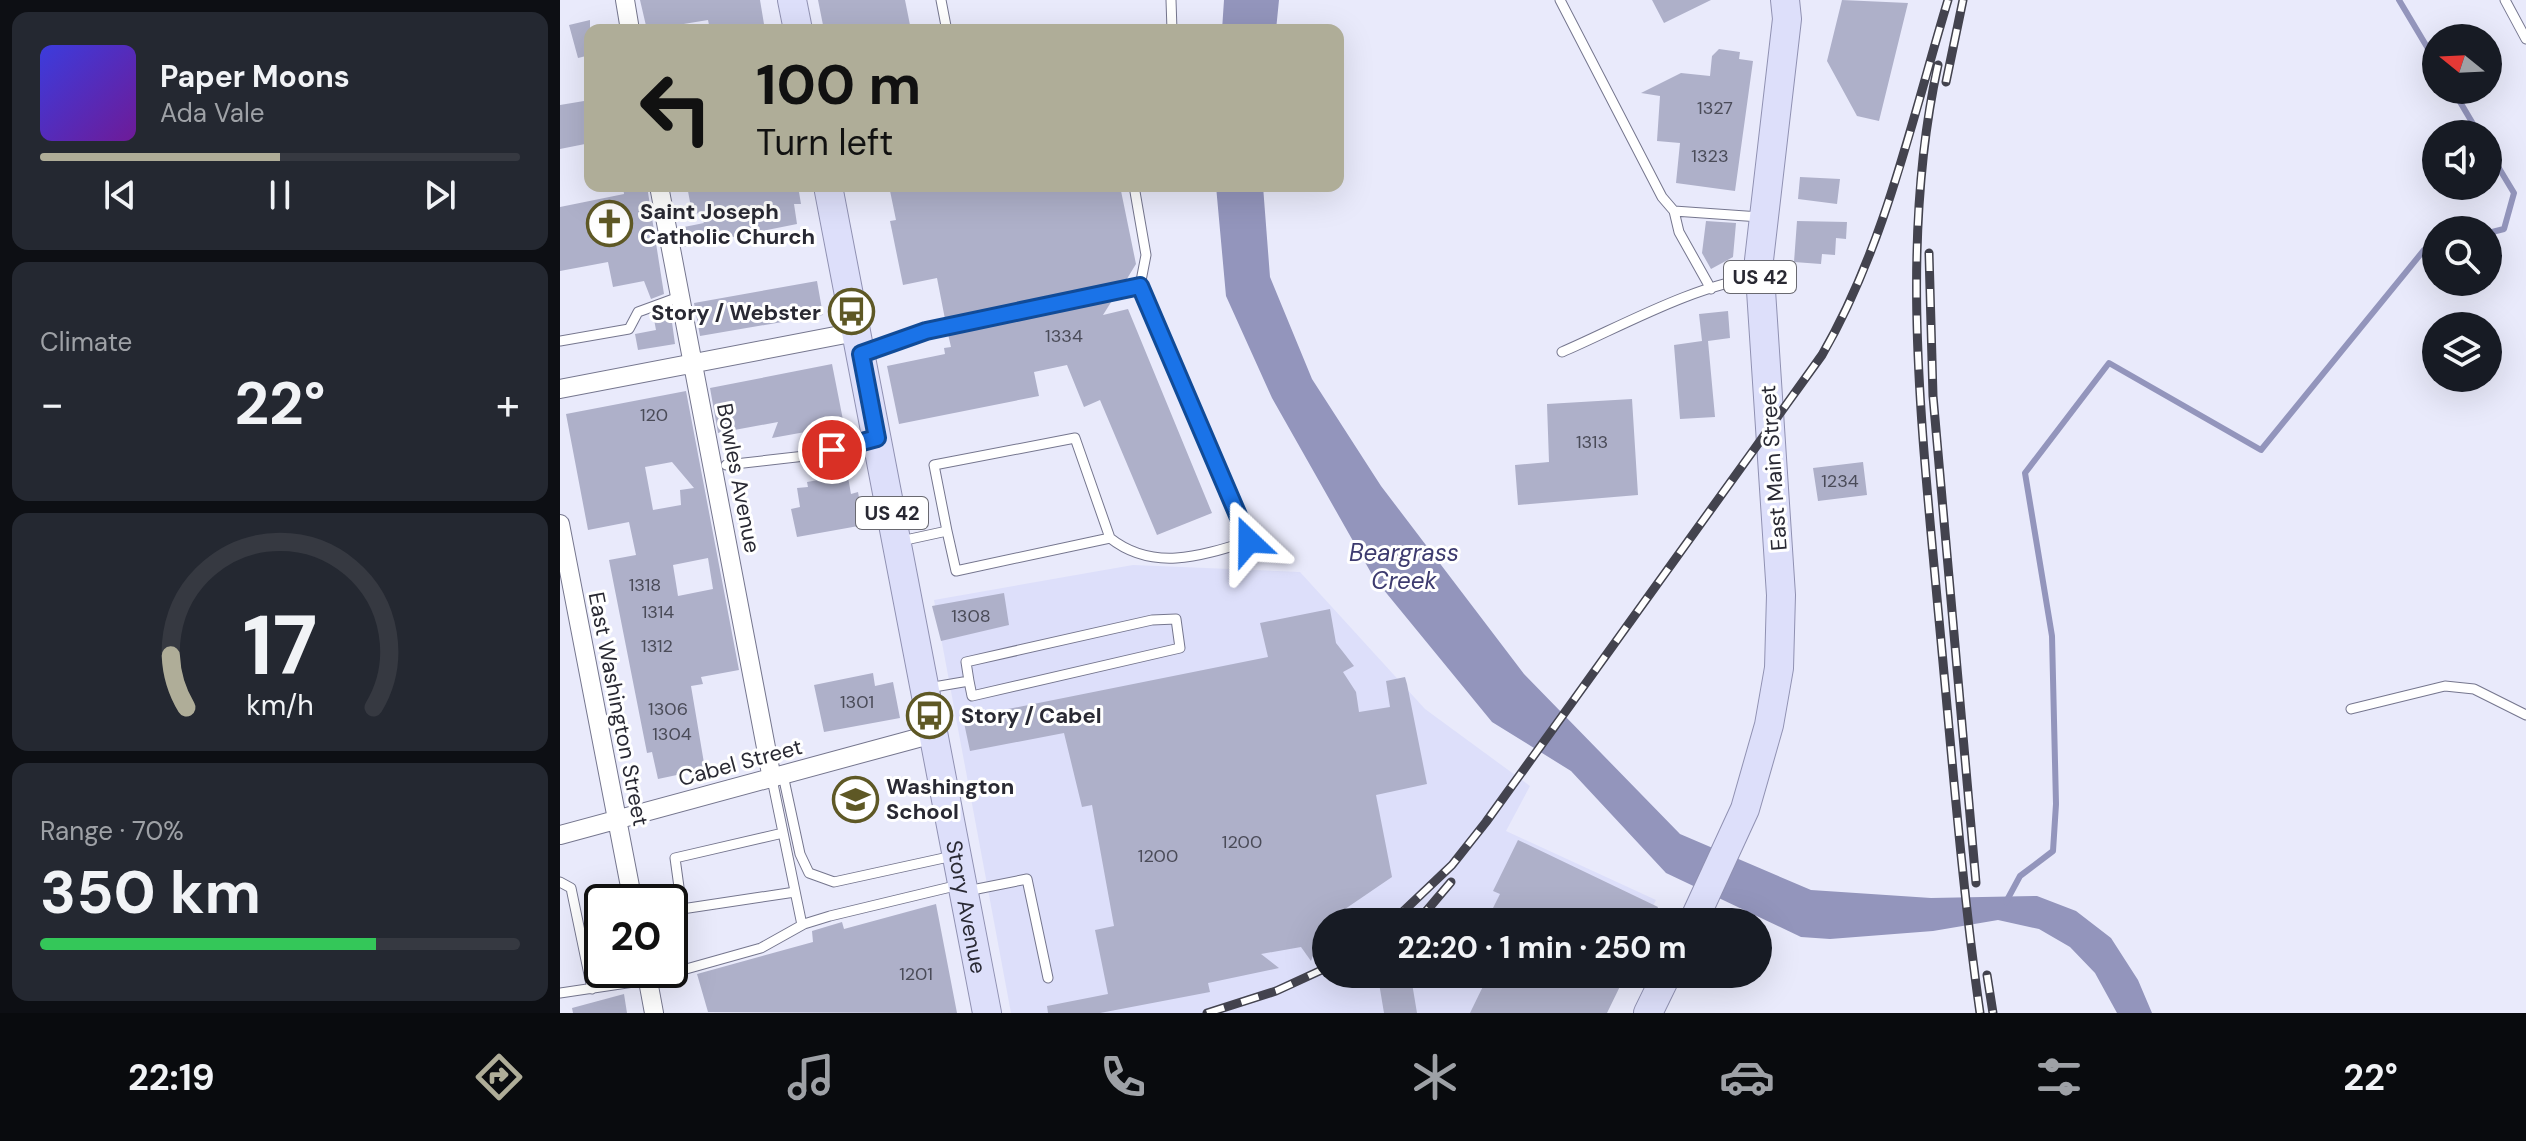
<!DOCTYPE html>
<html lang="en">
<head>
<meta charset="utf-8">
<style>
  body { margin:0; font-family:"DM Sans",sans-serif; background:#242831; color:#f1f3f6; height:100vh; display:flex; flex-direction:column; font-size:30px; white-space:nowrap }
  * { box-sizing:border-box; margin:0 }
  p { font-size:26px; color:#9ea1a6 }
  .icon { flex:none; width:44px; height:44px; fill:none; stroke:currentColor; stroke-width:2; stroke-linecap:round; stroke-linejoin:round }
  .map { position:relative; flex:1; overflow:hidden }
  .panel { display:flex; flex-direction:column; gap:12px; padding:12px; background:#0d0f14; width:560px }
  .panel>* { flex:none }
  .hud { position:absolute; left:24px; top:24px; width:760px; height:168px; border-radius:16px; box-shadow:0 8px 32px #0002; background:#afad98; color:#111; overflow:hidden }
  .needle { width:52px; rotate:288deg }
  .fabs { position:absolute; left:1862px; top:24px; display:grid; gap:16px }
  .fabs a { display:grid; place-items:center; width:80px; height:80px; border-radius:50%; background:#171b24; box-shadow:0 8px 32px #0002; font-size:40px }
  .speed { position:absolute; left:24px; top:884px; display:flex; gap:16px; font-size:40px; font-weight:700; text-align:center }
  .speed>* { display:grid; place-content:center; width:104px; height:104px; border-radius:50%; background:#171b24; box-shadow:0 8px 32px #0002; line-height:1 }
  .speed .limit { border:4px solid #111; border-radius:12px; background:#fff; color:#111 }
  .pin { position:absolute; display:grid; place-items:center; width:68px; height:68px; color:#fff; margin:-34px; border:4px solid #fff; border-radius:50%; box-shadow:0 2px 8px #0007 }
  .me { position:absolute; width:88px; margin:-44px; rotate:337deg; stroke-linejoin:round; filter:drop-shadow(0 0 6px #0008) }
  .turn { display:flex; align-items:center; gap:28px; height:168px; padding:0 40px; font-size:36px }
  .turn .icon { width:104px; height:104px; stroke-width:2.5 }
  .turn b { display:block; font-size:56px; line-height:68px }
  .big { font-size:60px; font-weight:700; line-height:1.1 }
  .panel .tile { flex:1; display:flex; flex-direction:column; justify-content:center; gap:12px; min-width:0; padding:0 28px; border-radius:16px; background:#242831 }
  .panel .dial { align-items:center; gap:0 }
  .dial svg { height:208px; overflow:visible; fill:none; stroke:#363941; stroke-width:7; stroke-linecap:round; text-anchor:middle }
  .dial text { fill:#f1f3f6; stroke:none }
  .song { display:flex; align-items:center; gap:24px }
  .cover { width:96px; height:96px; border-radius:12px; background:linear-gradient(135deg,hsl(240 70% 55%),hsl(280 70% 35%)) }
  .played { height:8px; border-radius:4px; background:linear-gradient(90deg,#afad98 50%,#363941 50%) }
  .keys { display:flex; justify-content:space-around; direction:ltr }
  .heat { display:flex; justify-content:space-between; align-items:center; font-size:44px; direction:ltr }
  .charge { height:12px; border-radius:6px; background:linear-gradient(90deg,#34c759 70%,#363941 0) }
  .trip { position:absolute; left:752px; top:908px; width:460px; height:80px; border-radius:40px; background:#171b24; box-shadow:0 8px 32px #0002; font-weight:700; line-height:80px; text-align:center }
  .tabs { display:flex; height:128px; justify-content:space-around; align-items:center; background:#090b0e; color:#9ea1a6 }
  .tabs .icon { width:56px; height:56px }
  .tabs .selected { color:#afad98 }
  .tabs b { font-size:36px; color:#f1f3f6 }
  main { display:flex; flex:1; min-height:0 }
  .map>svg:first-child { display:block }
  .built { fill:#dddffa }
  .water { fill:#9395bc }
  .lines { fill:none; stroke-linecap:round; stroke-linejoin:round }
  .stream { stroke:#9395bc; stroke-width:6 }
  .building { fill:#aeb0c9; fill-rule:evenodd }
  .service-casing { stroke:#75768e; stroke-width:11 }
  .minor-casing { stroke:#75768e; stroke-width:20 }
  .primary-casing { stroke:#9091b2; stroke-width:30 }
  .service { stroke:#fff; stroke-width:9 }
  .minor { stroke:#fff; stroke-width:18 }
  .primary { stroke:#dddffa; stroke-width:28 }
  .rail-casing { stroke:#43434e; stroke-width:9 }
  .rail { stroke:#fff; stroke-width:6; stroke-dasharray:18; stroke-linecap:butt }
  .route-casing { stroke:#114b97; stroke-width:20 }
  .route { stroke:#1a73e8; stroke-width:14 }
  .labels { text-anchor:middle; stroke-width:6; stroke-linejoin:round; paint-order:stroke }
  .number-label { font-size:18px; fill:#4a4b58 }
  .shield { fill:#fff; stroke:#696970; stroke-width:2 }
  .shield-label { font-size:20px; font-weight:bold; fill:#292933 }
  .poi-label { font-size:22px; font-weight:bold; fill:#292933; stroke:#fff; text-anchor:start }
  .street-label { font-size:22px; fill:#292933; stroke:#fff }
  .water-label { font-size:24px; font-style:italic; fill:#3d3b6f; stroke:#fff }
</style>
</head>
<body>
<main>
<section class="panel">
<div class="tile">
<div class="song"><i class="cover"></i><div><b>Paper Moons</b><p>Ada Vale</p></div></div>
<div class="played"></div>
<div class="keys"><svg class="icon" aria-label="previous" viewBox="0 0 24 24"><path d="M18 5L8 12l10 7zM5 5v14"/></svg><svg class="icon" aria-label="pause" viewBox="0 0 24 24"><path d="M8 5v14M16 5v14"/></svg><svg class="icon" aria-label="next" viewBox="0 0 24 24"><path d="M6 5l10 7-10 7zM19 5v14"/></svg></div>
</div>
<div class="tile"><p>Climate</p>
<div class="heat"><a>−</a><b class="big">22°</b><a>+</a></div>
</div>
<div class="tile dial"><svg viewBox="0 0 100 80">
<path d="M14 69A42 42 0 1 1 86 69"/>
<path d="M14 69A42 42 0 0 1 8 49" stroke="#afad98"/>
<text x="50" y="56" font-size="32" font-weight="700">17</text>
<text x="50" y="72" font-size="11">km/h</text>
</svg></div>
<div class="tile"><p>Range · 70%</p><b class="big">350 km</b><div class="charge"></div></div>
</section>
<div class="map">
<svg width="1966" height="1013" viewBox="0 0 1966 1013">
  <rect width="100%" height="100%" fill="#e9eafb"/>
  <path class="built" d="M573,565L740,572L865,709L970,786L946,831L1096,900L1085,922H766V974H1060L1040,1013H451L374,600Z"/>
  <path class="water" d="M664,0H719L716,30H662Z
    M656,186H703L710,277L752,379L821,486L964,674L1120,834L1251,890L1371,898L1477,896L1516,911L1551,938L1578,980L1592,1013H1557L1535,973L1510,947L1479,929L1438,920L1373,931L1270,939L1241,937L1106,873L1011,771L932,722L814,578L712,398L666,296Z"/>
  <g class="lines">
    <path class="stream" d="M1839,0L1876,62
      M1893,90L1919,134
      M1928,150L1954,193L1944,229L1928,233
      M1446,902L1460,876L1493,851L1496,804L1492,636L1465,473L1549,363L1701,450L1864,250L1876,246"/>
  </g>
  <path class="building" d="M80,0H200L205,30H150L148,20L87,30Z
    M258,0H345L351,30H264Z
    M1092,0H1151L1104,23Z
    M1282,0L1348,3L1319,121L1297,116L1267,61Z
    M30,20V55L18,58L9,25Z
    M1159,49L1180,52L1179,59L1193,61L1175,191L1116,183L1120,143L1097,141L1100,96L1081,93L1121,73L1150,76L1152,56Z
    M30,100V143L0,149V105Z
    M1240,177L1280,179L1277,204L1238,199Z
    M63,186H87L104,294L91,299L84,281L53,287L48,262L0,271V207L64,194Z
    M127,186H238L241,204H234L237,224L123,247L119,228L144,223L130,202Z
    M329,186H560L576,264L565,282L385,319L377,278L343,285L330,221L336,220Z
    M1146,221L1176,223L1173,257L1151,269L1142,253Z
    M1237,221L1287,222L1286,239L1276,238L1275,255L1262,254L1261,264L1234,262Z
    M257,281L263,315L140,336L134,303Z
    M553,299L543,315L568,309L652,513L597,535L540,400L524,407L507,365L474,372L479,396L339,424L327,366L385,354L384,348L391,347L388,334Z
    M110,308L115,344L78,350L75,334L96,330L93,314Z
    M1168,311L1170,338L1148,341L1155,417L1120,419L1114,345L1142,341L1139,314Z
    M272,364L284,425L212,438L218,422L158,433L150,388Z
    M126,391L179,670L141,677L143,684L131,686L145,769L98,779L92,752L87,753L49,560L76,555L69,522L28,530L6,414ZM112,462L134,488L120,490L121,505L93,510L85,467ZM148,558L153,589L118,596L113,565Z
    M1072,399L1078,495L958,505L955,465L989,462L987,404Z
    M1303,462L1307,495L1258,501L1253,468Z
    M275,477H288L291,494L298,492L304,525L237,537L231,509L240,507L237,488L248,487L247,482Z
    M444,593L449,625L381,641L372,606Z
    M770,609L776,643L794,666L783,672L796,692L799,712L830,707L826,681L845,677L847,684L867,784L816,795L832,877L766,922L761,929L766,945L756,947L751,961L741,947L701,954L719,968L648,983L650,992L540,1013H488L487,1006L548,994L535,930L554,926L532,805L522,807L504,733L410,751L403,718L708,657L700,623Z
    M313,673L315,686L333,682L340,718L264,732L254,685Z
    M958,840L1098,907L1091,922H926L940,894L933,891Z
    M376,904L397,1013L148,1012L137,974L253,942L252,931L282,922L284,929Z
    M929,974H1066L1047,1013H910Z
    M851,977L857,1013H824L819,983Z
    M64,994L67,1013H13L12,1008Z"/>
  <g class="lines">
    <defs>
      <path id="service" d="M381,0L386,26
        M611,0L612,30
        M1000,0L1102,197L1114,211
        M1945,0L1966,39
        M1151,289L1119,232L1114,211L1200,217
        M0,341L69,329L78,312L119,297
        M1002,352C1058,328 1138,283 1197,278
        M303,353L366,331L580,286
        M166,465L245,456L314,439
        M550,538C593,572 641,556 689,541L580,286L586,255L574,186
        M341,541L387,531L396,571L550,538L515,438L374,465L387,531
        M368,688L409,681L406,662L592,620L616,619L620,648L412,696L409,681
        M1791,709L1885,686L1914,689L1966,715
        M223,775L240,854L249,873L274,882L393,856
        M212,779L242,925
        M223,833L115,858L122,909L235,892
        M0,882L11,888L32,989
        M407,891L467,879L488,978
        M0,993L87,980L201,948L244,924L270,916L399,885"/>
      <path id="minor" d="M65,0L70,30
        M99,186L212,779
        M0,389L296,332
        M0,524L73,902
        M0,835L373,734
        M86,970L94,1013"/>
      <g id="primary">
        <path d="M232,0L238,30"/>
        <path id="s1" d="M268,186L427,1013"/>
        <path d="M1133,922L1185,809L1209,725L1219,668L1221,595L1199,260L1227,19L1225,0"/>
        <path d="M1088,1013L1107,974"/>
      </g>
    </defs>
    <use href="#service" class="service-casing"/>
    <use href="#minor" class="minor-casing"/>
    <use href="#primary" class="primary-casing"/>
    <use href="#service" class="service"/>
    <use href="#minor" class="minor"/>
    <use href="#primary" class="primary"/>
    <defs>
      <path id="rail" d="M1378,65C1339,243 1362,430 1378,609C1391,744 1401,879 1420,1013
        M1386,82L1403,0
        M1369,253L1373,396L1416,883
        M832,922L892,865L926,822L1262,355C1325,246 1352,119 1388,0
        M857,922L891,882
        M1427,975L1433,1013
        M647,1013L716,991L766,968"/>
    </defs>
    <use href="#rail" class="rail-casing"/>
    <use href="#rail" class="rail"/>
  </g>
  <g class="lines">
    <defs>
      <path id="route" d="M272,450L317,438L301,354L366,331L580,286L689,541"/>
    </defs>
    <use href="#route" class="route-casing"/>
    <use href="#route" class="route"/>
  </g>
  <defs>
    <symbol id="church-ring" viewBox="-11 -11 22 22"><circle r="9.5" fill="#fff" stroke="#5e5825" stroke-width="1.5"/><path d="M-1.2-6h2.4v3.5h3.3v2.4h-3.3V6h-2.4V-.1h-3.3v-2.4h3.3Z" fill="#5e5825"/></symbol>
    <symbol id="bus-ring" viewBox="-11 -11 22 22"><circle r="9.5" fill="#fff" stroke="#5e5825" stroke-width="1.5"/><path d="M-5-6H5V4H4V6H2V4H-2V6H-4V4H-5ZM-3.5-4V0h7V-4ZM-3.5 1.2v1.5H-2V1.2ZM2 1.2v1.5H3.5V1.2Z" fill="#5e5825"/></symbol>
    <symbol id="school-ring" viewBox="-11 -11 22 22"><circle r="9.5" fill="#fff" stroke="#5e5825" stroke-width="1.5"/><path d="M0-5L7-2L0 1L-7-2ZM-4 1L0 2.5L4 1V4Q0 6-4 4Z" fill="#5e5825"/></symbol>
  </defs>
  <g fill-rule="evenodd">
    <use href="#church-ring" x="24" y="198" width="51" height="51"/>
    <use href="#bus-ring" x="266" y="286" width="51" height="51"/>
    <use href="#bus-ring" x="344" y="690" width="51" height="51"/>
    <use href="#school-ring" x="270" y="774" width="51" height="51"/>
  </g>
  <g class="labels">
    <g class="number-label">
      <text x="1155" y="114">1327</text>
      <text x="1150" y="162">1323</text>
      <text x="504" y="342">1334</text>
      <text x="94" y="421">120</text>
      <text x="1032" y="448">1313</text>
      <text x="1280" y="487">1234</text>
      <text x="85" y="591">1318</text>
      <text x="98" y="618">1314</text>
      <text x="411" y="622">1308</text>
      <text x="97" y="652">1312</text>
      <text x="297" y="708">1301</text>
      <text x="108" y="715">1306</text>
      <text x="112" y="740">1304</text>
      <text x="682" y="848">1200</text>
      <text x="598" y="862">1200</text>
      <text x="356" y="980">1201</text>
    </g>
    <g class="shield">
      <rect x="1164" y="261" width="72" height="32" rx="6"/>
      <rect x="296" y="497" width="72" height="32" rx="6"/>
    </g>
    <g class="shield-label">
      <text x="1200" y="284">US 42</text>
      <text x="332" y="520">US 42</text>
    </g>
    <g class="poi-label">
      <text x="80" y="219">Saint Joseph<tspan x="80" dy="25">Catholic Church</tspan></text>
      <text x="261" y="320" text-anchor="end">Story / Webster</text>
      <text x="401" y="723">Story / Cabel</text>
      <text x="326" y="794">Washington<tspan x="326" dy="25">School</tspan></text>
    </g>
    <g class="street-label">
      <text transform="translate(1213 468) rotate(-94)" y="8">East Main Street</text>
      <text transform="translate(179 478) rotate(79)" y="8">Bowles Avenue</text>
      <text transform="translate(59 709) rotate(79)" y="8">East Washington Street</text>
      <text transform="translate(180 762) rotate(-15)" y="8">Cabel Street</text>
      <text dy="8" stroke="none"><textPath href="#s1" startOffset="734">Story Avenue</textPath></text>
    </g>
    <g class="water-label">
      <text x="844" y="561">Beargrass<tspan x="844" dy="28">Creek</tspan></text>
    </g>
  </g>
</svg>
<div class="fabs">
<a><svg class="needle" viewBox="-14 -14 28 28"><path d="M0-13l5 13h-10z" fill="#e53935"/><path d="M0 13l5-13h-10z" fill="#9ea1a6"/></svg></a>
<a><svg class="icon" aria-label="sound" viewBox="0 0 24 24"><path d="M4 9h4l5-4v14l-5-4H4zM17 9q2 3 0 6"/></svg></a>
<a><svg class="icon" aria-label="search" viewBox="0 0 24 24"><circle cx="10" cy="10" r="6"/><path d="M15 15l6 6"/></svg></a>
<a><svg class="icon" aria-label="layers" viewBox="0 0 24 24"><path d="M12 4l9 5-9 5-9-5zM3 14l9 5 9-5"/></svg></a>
</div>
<div class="speed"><div class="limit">20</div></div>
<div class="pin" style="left:272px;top:450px;background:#d93025"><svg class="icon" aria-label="arrive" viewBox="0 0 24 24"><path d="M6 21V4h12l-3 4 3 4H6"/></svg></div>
<svg class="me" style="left:689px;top:541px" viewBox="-20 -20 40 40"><path d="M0-17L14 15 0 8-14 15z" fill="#1a73e8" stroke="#fff" stroke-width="4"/></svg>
<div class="trip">22:20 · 1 min · 250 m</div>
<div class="hud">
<div class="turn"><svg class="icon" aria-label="left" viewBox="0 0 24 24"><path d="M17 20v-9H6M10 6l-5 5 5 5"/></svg><div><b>100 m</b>Turn left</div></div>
</div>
</div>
</main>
<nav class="tabs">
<b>22:19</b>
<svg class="icon selected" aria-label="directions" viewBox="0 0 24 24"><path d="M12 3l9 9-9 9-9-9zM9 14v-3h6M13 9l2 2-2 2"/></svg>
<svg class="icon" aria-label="music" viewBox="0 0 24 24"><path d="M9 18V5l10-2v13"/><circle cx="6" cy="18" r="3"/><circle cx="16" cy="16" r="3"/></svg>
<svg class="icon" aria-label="phone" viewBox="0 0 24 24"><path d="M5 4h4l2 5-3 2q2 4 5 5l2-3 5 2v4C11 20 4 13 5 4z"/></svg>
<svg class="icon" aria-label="climate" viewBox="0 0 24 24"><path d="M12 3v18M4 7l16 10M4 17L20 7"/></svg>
<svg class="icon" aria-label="car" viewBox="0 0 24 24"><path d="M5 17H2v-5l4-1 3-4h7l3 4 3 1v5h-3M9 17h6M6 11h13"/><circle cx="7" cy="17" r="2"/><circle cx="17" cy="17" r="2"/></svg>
<svg class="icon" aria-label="filters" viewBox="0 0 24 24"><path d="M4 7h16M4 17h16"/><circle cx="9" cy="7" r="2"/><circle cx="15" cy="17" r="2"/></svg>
<b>22°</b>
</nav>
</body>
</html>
